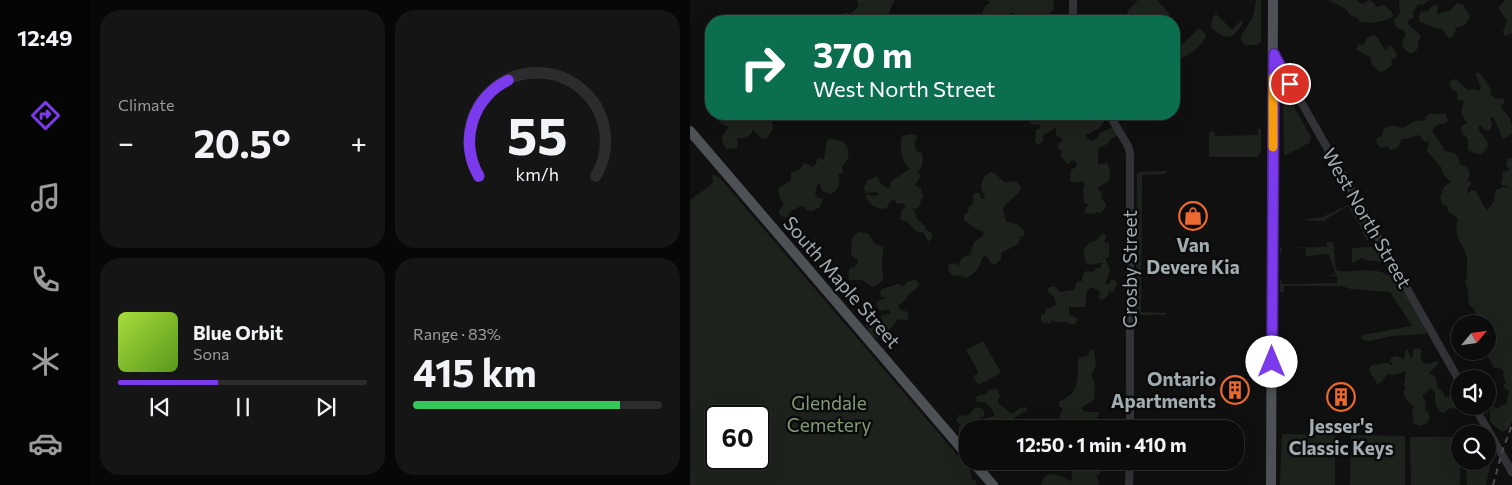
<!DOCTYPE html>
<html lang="en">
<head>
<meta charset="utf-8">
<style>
  body { margin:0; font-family:Commissioner,sans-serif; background:#151516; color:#f1f3f6; height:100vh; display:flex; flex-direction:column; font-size:19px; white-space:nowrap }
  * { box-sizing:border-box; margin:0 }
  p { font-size:16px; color:#9a9b9d }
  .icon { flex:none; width:28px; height:28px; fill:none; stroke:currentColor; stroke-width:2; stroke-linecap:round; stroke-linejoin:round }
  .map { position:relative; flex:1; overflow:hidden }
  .drawer { display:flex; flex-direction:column; gap:10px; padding:10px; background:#070707; width:600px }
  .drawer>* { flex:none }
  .hud { position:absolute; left:15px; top:15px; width:475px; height:105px; border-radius:20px; box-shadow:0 5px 20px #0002,0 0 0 1px #2c2c2e; background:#0b6e4f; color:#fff; overflow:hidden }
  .needle { width:32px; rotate:61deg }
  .buttons { position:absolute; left:761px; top:315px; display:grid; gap:10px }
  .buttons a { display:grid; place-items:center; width:45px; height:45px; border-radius:50%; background:#0c0c0d; box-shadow:0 5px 20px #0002,0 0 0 1px #2c2c2e; font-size:25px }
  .speed { position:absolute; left:15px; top:405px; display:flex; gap:10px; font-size:25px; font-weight:700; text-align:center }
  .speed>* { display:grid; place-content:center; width:65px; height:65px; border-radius:50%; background:#0c0c0d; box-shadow:0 5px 20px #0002,0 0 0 1px #2c2c2e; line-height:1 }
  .speed .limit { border:2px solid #111; border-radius:8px; background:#fff; color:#111 }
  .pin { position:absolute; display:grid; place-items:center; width:42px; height:42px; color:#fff; margin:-21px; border:2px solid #fff; border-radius:50%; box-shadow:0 1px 5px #0007 }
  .me { position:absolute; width:55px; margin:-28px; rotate:0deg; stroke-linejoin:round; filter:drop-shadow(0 0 4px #0008) }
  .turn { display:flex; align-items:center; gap:18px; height:105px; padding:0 25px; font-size:22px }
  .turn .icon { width:65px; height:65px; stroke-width:2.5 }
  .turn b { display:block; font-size:35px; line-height:42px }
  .big { font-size:38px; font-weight:700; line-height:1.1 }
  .drawer .tile { flex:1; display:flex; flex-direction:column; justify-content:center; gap:8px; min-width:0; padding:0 18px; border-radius:20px; background:#151516 }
  .drawer .dial { align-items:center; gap:0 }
  .dial svg { height:130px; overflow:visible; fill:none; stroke:#2c2c2e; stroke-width:7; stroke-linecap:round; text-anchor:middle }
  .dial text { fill:#f1f3f6; stroke:none }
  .song { display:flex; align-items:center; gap:15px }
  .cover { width:60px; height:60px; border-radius:8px; background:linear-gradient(135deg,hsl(80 70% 55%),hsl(90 70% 35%)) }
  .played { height:5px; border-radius:2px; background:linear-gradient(90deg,#7c3aed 40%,#2c2c2e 40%) }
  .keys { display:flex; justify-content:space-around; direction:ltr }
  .heat { display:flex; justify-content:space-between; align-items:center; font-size:28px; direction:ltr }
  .charge { height:8px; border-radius:4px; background:linear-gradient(90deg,#34c759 83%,#2c2c2e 0) }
  .drawer .tiles { flex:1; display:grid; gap:10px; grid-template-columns:repeat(2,1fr) }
  .trip { position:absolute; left:269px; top:420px; width:285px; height:50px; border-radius:20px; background:#0c0c0d; box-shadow:0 5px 20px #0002,0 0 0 1px #2c2c2e; font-weight:700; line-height:50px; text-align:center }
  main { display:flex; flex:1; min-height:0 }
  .dock { display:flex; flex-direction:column; width:90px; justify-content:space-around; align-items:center; background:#050505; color:#9a9b9d }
  .dock .icon { width:35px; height:35px }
  .dock .on { color:#7c3aed }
  .dock b { font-size:22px; color:#f1f3f6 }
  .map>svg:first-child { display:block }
  .green { fill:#1d231c; fill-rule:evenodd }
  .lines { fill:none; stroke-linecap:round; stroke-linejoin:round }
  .minor { stroke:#313336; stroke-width:8 }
  .major { stroke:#4d5155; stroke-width:10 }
  .rail { stroke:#484c4f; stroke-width:2; stroke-dasharray:6 5; stroke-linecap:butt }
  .route-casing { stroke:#51269a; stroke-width:12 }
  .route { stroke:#7c3aed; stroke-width:9 }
  .slow { stroke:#f59e0b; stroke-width:9 }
  .labels { text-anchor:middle; stroke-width:5; stroke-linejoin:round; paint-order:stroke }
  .street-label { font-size:19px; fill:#a1acb1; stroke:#0b0b0c }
  .poi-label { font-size:19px; font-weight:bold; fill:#a1acb1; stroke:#0b0b0c }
  .park-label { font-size:19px; fill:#839c78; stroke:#0b0b0c }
</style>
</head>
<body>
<main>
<nav class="dock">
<b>12:49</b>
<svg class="icon on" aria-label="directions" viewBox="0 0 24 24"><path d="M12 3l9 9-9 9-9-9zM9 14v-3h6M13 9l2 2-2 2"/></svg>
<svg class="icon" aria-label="music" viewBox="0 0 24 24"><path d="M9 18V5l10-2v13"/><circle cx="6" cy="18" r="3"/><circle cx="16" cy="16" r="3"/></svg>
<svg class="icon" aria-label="phone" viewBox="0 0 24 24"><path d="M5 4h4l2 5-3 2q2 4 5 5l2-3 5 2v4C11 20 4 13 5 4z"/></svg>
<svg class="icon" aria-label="climate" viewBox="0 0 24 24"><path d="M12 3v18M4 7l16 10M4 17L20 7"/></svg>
<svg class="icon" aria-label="car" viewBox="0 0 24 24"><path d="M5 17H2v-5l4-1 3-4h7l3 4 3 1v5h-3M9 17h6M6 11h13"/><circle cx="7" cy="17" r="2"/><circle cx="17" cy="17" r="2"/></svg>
</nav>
<section class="drawer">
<div class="tiles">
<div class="tile"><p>Climate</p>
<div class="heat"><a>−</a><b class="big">20.5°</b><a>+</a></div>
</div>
<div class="tile dial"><svg viewBox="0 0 100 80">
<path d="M14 69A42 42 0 1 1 86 69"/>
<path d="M14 69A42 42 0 0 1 32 10" stroke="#7c3aed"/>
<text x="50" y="56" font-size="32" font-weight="700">55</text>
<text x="50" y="72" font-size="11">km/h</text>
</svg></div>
<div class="tile">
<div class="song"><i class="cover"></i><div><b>Blue Orbit</b><p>Sona</p></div></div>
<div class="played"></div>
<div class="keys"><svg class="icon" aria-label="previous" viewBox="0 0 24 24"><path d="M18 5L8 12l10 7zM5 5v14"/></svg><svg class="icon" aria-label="pause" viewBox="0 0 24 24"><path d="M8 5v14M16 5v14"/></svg><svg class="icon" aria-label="next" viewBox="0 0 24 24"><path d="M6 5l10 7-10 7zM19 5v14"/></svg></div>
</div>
<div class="tile"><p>Range · 83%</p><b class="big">415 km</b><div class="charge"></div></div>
</div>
</section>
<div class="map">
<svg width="822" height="485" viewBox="0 0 822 485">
  <rect width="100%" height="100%" fill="#101011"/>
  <path class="green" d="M167,0H205C202,4 199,15 195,21H151L149,17L151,14L157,13L160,14L169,6Z
    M298,0H364L363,4L364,9C360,16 350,15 344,21H331L324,13H320V21H296L292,14L295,6L300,3Z
    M448,0H467L480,14L472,21H435L438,10Z
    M566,0H571V42L566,45H555L552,42L551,36L563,17Z
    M638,0H667L672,4L679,0L684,3L686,7L694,5L702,12L703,16C695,22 681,24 670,22L667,17C658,17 660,11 654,8C649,5 643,2 638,0Z
    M710,0H739L733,5L729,4L723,11L724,18L720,19L717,23L731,36L728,43V48L723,53H719L712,46L713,38L716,35L715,31L706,27L704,21L710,13L709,4Z
    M815,0H822V33L815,36L813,31L817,21L808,8Z
    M767,3L773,5L780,16C778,23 773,28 765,27L766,31L762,37L759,38C755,35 755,31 751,28C742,30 739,23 730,22L729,20L730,12L734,11L738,12L741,7L744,5L748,6L747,12L748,15L753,12L760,11Z
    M526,14L542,30L551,21H554C544,38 537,43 521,27L523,17Z
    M509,28L516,34C514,46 496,59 484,59V48L486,50Z
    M684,35L688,38L695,50L701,45L707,54L706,58L701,60L702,65L695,71L690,72L681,64V59L678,54L677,56L666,49L669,44L674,45L677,38Z
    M788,72C795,76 796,84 801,89L800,94L807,99L812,98L815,101L814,104L810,105C818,119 822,114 822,134L813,139C811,136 805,120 803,116L800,119L802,124L800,131L794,129L791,126L788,127C791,139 806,141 792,154H786L778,150V139L772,133L771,127L777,123L771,113L774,101L768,100L767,92L762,89L760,85V81L766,79L778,90L785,89L789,91L791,87L785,74Z
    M593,88L621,137L619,143L594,156Z
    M22,114H84L82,120L83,129L77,138L72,139L63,130C59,138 55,138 47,138L48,145L47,148L37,149L32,141V136L39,127L31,123Z
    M340,114H372L377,116L385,114L388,116L393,114H415C415,128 405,130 396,135L398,139L401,141L408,138L410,133L423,127L428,135L421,139L417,144L408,149V165L417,163L420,169L419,181L407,188L412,193L411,199L415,202L416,206L411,213L407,212L403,214L395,213L394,211L398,205L394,202L393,188L395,185L393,181L384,183L380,181L381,170L386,167L387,163L383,160L378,164L371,157L372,151L368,148V144L373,139L366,135V127L353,136V141L348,145L345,141L346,130L350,128V125L341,124L337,119Z
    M739,114H755L758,120L756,123L747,125L742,130C745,138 752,142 754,151L765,153L769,159L770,164L778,168L780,175L777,180L781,182V185L778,188L777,193H779L781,190L786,191L794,207L798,210L805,200L804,197L806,190L814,187L818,188L817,186L812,185L811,180L813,178L812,172L820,170L816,165L817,159L822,158V421L818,429L812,432L800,422V410L803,407L809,408L811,405H816L819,391L815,389L813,385L816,383L813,375L814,371L810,368H804L795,351H798V324H790L784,309L779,305L778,291L775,280L777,278C776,271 778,264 777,258C774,241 762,240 768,219L758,211L757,206L752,204L750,197L754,187L761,182L753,174L751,167L737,151L739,141L735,142L729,135L711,140C710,146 708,148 702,150L699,149L698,146L691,148L688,145L686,140L688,137H691C694,124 702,125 713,128C721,124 726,118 734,121L736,116Z
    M568,128L571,129V152L567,157H519V134L521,131L525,133V136L568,135Z
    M221,134L225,135L228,138L224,143L226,151L232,153C233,160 234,167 227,172L231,175L225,185L232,189L231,192L234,197L231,199L230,206L226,209L222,208L225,211L226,218L235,226L236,230L242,233V238L238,242L234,233L225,231L219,223L210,219L211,212L215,207L214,203L206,204L205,199L199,203L197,208C189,211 179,205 176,197L177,194L181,196L189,195V194L186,192L175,193L174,186L177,184L176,181L187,176L191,184L198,188L200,187L201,181L220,169C219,167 216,165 215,162C211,157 210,143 212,136Z
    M140,139C144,139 152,140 155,144C161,150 159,161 152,166L153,172L148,175C152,182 148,192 140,194L132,191L130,183L127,186L125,195L128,198L133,199L129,208L122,211L116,210L114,206L109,207L99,212L98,218L91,216L88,213L94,203L90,199L88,189L101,180V173L110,169L114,163L124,167L128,158L134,159L137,140Z
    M476,171V174L452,175L451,312L476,313V315H449L446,312L447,174L450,172Z
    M300,172L306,174L315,183L323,181L327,182L331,188C328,197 317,200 313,209L316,222C326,223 329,224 335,233L333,237L329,236L330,239L328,244L311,253V259L306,264H302L296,256L293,257C290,265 285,275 276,278L269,275L263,276L259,271L258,265L265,263L269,266C270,259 273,256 280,255L284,242L293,236L294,232C286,230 280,224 274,220V215L278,212L279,206L283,204V195L288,192L292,199H294L295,196C288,187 291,179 300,172Z
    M22,174L30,178L280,470L282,480H286V485H0V200L21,185L23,182ZM69,416V459H26V416Z
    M662,203L663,205L664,204L682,235V238L678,235L680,239L677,241L672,232L673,231L658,206L636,219V221L611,220L633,217Z
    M168,232L178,233L185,244L193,247C194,252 192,255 192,259C190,273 200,280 183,287L172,280H161L158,279L159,269C164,267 167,266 168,260L161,255L162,238Z
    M412,234L416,235V238L414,242L419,244V257L415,258L420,270L415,284H419L421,280H425L427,283L423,292L418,291V295L412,300L409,298L410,292L403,287L397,290L395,307H379V315L388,319L385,324H379L376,322H366L363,320L360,323H353L351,319V315L354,314L357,308L359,309L366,305L364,296L361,295L358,291V288L363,286L367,288L369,292L384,290L387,282L392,281L393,274L396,271L403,272L405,269L411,267V263H409L402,265L396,263L393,250L400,242L405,241Z
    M637,242H643L646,270C663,275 680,265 697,275L700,274C691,254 687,266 671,258L662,263V248L685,247L691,250L737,331L736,334L702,336L680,341L672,339L671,337L673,335L722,326L700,292L661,289L652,286H594V292H590V280H591L592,284L647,283V276L627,275H646L639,254L616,256V248H592L591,253H590V248L637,247Z
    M224,280L227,281L229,284C227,290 224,289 220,293C215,299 217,299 209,305L208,308L217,312L219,314L217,321L208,319C201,328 197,333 187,338C181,337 177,330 176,324L179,321L188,323L192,315L200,314L201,312L198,310L190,311L186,304L187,301L197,298L191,297L190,293L192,289L208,284L214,286L217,282Z
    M293,341L311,373L288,385L283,376L289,373L276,350Z
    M726,348H729L732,351L730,357L733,363L738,364L748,361V364L739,373L745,377L748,388L753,392L755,397L764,396L765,393L770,392V406H772L768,409L759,408L754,413L750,412L745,402V393L741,388L733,395V398L736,402L735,411L738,412L740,418L737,423L730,426L724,424L722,410L725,408C720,402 712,398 714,390L716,388L714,385L716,371L705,375L698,374L688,385L679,371L680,366C684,365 692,363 697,363L702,366L703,365L700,361L701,358L707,356L714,359L716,349L718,351L720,357H723V350Z
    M404,349L406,366L401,375L405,383L404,400L391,408L395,412H409L405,425L407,429H393L390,423L381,425L369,417L373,409L369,406V402C373,399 379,397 382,393C391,383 386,370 389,358L397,356L400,351Z
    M305,389L308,390L310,396L308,400V403L322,414L330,408L336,407L337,410L323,419L325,422L335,420L339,429H305L299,427L297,429H278L277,442H271L268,429L271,425L266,421L268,415L275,416L280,414C283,407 288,405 294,410V416L280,424L282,427L293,424L296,418L305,416C301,406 297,401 287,402L286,397L290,395L296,394L299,390Z
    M592,434L645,435V485H590Z
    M661,435L715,436V485H660Z
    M720,437H770V485H721Z
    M798,440L803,452L796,485H777L776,462L798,461Z
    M397,461H420L413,466V470L407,476L409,485H351L354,477C368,469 370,479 383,481L381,471L383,469L396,463Z"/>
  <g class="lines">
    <path class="minor" d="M383,21V0
      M584,54L770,382
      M419,114L438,146L440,154V429
      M784,406L822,472
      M439,485L440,461"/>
    <path class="major" d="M0,131L278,456
      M282,461L303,485
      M581,485L583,0"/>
    <path class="rail" d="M803,485L813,449L822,425"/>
  </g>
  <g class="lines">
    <defs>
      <path id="route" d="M582,362L584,54L600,84"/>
    </defs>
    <use href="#route" class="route-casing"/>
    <use href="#route" class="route"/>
    <path class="slow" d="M583,147V78"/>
  </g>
  <defs>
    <symbol id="shop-ring" viewBox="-11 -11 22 22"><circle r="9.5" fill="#0b0b0c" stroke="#ea692e" stroke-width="1.5"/><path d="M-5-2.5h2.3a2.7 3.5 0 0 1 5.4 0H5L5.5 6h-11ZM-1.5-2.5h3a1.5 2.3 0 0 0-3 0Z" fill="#ea692e"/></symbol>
    <symbol id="building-ring" viewBox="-11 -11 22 22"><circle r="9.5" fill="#0b0b0c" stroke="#ea692e" stroke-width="1.5"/><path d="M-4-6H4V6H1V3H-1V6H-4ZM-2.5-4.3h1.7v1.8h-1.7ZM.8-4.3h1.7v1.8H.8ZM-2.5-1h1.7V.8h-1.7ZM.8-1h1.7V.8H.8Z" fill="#ea692e"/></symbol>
  </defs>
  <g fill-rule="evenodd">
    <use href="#shop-ring" x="487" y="200" width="32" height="32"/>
    <use href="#building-ring" x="529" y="374" width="32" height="32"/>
    <use href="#building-ring" x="635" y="381" width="32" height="32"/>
  </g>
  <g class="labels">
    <g class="street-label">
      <text transform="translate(677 218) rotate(60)" y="7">West North Street</text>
      <text transform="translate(440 269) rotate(-90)" y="7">Crosby Street</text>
      <text transform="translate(152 282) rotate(49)" y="7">South Maple Street</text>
    </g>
    <g class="poi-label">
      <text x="503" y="252">Van<tspan x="503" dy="22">Devere Kia</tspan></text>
      <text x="526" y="386" text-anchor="end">Ontario<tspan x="526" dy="22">Apartments</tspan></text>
      <text x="651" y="433">Jesser's<tspan x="651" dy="22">Classic Keys</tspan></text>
    </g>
    <g class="park-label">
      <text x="139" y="410">Glendale<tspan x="139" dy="22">Cemetery</tspan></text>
    </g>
  </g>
</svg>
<div class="buttons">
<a><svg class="needle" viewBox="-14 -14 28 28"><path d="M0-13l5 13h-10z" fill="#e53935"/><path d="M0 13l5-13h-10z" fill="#9a9b9d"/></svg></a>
<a><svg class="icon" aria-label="sound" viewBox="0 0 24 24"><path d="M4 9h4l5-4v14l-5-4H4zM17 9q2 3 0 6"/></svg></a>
<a><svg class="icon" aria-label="search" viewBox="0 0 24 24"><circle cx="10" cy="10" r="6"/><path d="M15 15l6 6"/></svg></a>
</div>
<div class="speed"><div class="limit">60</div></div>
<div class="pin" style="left:600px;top:84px;background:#d93025"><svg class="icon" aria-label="arrive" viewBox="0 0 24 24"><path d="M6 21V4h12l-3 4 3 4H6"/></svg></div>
<svg class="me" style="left:582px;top:362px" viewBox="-20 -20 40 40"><circle r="19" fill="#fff"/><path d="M0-13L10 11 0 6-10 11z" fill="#7c3aed"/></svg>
<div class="trip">12:50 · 1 min · 410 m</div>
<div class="hud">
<div class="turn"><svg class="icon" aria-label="right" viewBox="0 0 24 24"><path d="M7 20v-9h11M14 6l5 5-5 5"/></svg><div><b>370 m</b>West North Street</div></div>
</div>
</div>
</main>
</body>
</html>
